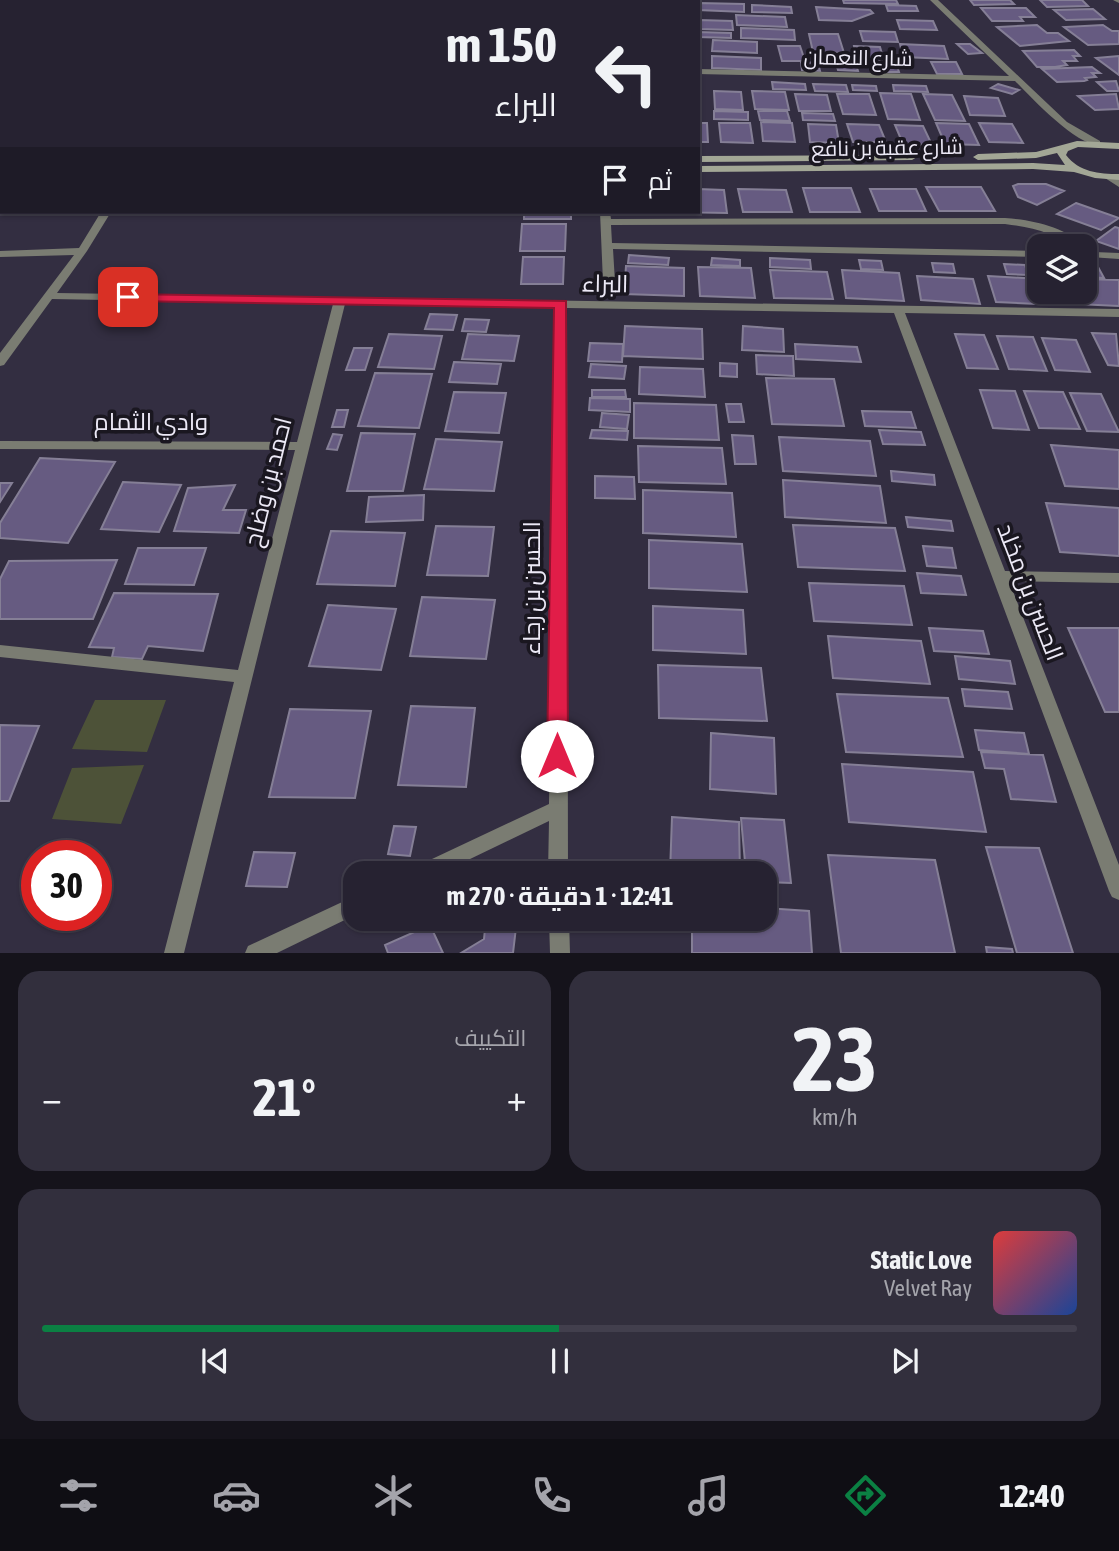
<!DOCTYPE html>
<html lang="ar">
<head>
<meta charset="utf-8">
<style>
  body { margin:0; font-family:"Asap Condensed",Cairo,sans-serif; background:#322f3d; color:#f1f3f6; direction:rtl; height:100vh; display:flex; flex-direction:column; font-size:26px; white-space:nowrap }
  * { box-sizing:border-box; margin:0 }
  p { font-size:23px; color:#a4a4ab }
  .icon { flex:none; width:38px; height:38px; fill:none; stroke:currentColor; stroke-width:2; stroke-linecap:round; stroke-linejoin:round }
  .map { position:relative; height:953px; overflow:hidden; direction:ltr }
  .details { display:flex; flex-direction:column; gap:18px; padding:18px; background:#15131b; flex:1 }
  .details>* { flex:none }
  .hud { position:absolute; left:0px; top:0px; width:700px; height:214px; box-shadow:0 2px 5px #0004,0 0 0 2px #423f4d; direction:rtl; background:#262231; color:#f1f3f6; overflow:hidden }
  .fabs { position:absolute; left:1027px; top:234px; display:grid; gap:14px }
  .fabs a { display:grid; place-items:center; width:70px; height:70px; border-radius:14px; background:#262231; box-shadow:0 2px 5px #0004,0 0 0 2px #423f4d; font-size:35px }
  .speed { position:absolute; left:21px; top:840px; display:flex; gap:14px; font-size:35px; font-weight:700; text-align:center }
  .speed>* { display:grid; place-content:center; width:91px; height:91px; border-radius:50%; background:#262231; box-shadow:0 2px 5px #0004,0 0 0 2px #423f4d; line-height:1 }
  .speed .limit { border:10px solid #d22; background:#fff; color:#111 }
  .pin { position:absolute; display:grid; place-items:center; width:60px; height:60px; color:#fff; margin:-30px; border-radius:14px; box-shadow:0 4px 10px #0006 }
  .me { position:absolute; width:77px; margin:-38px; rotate:0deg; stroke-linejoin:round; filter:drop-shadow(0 0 5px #0008) }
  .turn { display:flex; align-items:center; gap:24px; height:147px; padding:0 28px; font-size:32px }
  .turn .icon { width:91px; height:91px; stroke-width:2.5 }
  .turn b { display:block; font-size:49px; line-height:60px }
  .then { display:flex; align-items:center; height:66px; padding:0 28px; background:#0003; gap:14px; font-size:26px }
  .big { font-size:52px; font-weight:700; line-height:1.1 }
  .details .widget { flex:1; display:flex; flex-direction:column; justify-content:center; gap:10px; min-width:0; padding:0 24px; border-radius:21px; background:#322f3d }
  .details .dial { align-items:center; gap:0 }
  .dial b { font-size:91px; line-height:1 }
  .song { display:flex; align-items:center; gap:21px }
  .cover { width:84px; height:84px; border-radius:10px; background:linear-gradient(135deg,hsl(0 70% 55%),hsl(220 70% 35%)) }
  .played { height:7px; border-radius:4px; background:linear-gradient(90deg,#0b8043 50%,#423f4d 50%) }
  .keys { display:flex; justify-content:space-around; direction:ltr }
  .heat { display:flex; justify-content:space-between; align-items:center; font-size:38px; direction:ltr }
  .details .tiles { flex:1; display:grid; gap:18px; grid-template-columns:1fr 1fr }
  .widget:last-child { grid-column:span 2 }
  .trip { position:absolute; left:343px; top:861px; width:434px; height:70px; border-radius:21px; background:#262231; box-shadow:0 2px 5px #0004,0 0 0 2px #423f4d; font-weight:700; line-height:70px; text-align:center; direction:rtl }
  .tab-bar { display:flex; height:112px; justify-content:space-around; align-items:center; background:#0f0e14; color:#a4a4ab }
  .tab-bar .icon { width:49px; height:49px }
  .tab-bar .current { color:#0b8043 }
  .tab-bar b { font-size:32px; color:#f1f3f6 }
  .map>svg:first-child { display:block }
  .green { fill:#4d5238 }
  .building { fill:#665b81; stroke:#857f96; stroke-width:2 }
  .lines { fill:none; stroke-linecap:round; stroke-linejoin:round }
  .lane { fill:#7a7c72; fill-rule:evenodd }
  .street { fill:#7a7c72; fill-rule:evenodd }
  .secondary { fill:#a3a796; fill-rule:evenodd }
  .route { fill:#e11d48; stroke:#92132f; stroke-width:2 }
  .labels { text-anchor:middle; stroke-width:7; stroke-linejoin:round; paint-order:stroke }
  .far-street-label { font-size:21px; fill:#ece9f6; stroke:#1a1720 }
  .street-label { font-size:24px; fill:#ece9f6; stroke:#1a1720 }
</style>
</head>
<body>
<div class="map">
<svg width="1119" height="953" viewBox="0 0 1119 953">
  <rect width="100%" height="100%" fill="#332e41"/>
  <path class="green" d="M95,700H166L147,752L72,749Z
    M144,765L121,824L52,819L72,768Z"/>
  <path class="building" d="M843,0H896L898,4L844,3Z
    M970,0H1010L1014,4L974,5Z
    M1040,0H1082L1088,6L1047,7Z
    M698,3L744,4V12L698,10Z
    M752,5L791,7L792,13L752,12Z
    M886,5L916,6L918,11H888Z
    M816,7L870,10L873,13L852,21L819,20Z
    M981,8H1026L1035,17H1020L1023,21H992Z
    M1093,9L1105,19L1066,20L1054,10Z
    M736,15L785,17L787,27L737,25Z
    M699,20L732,21L733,30L699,29Z
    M897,20L933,21L937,30L900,29Z
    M1037,25L1047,33H1058L1069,41L1020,46L997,27Z
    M1103,25L1112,31H1119V44L1088,45L1064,27Z
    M741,28L794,30L795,40L741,38Z
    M860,31L895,32L898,42L863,41Z
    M698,32L731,33V38L698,37Z
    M809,34H838L844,53L813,52Z
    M713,40L757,42V53L712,51Z
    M900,44L944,46L948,59L903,57Z
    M957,44H970L982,53L968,54Z
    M778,46H800L805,61H782Z
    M854,46L880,47L884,61L857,60Z
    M1074,50L1080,56H1073L1077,61H1063L1067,65L1055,67H1037L1023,51Z
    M834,54L853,55L858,71L838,70Z
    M712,56L761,58V70L712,68Z
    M1119,56V75L1096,58Z
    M801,62L818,63L820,71L802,70Z
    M931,62H956L962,74H937Z
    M878,63H896L899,72H881Z
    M1092,67L1100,73H1092L1096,77L1085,78L1087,80L1084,81L1057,82L1042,69Z
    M1116,81L1119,91H1107L1097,82Z
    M772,82L805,84L806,90L773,89Z
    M813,84L846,85L848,92L815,91Z
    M998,84L1019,90L1012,94L991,88Z
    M852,85L876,86L877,91L853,90Z
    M893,85L926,86L928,92L894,91Z
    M714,91L741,92L743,110L715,109Z
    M752,91L785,92L789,110L755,109Z
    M880,93L911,94L920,120L888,119Z
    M795,94L827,95L831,111H799Z
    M837,94H869L876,115L843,114Z
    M923,94L952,95L965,121L935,120Z
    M1116,94L1119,109L1095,110L1078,96Z
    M964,96L998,98L1005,116L970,115Z
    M714,111L748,112V120L714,119Z
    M758,111H787L790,121L760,120Z
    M802,113L833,114L835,121L803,120Z
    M761,122L792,123L795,142L763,141Z
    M698,123H707L708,142H698Z
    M719,123H750L753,143L721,142Z
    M936,123L969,124L979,145L945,144Z
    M979,123L1012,124L1023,143L989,142Z
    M808,124L836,125L839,143L810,142Z
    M847,124L879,125L886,142H853Z
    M895,125L923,126L932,145L903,144Z
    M1018,184H1046L1064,191L1037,205L1018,197L1013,186Z
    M926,187H981L995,211H939Z
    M803,188H851L860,212H810Z
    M698,189L724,190L727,213L676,212H698Z
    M738,189L786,190L792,212H743Z
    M870,189H916L926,211H879Z
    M1076,203L1119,218L1101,230L1057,214Z
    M524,212H571V219H524Z
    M522,224H566L565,251H520Z
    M1115,227L1119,228V249L1096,241Z
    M629,255L669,258L668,265L628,263Z
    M523,257H564L563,284H521Z
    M712,258L740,260V266L711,265Z
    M770,258L810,260L811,269L770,267Z
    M859,260L881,261L883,270L861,269Z
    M932,263L953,264L955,273L934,272Z
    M1004,264L1025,265L1028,275L1007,274Z
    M626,266L684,268V296L624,294Z
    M1085,266L1098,267L1104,278L1085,277Z
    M698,267L751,268L755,298L700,296Z
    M770,270L827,272L833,299L774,298Z
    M842,270L899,273L904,301L846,298Z
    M917,276L973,279L980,304L921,300Z
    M988,276L1040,279V292H1053L1057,305L996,302Z
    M1085,279L1119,280V306L1077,304L1072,292H1085Z
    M430,314L457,315L453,330L425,329Z
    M465,319L489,320L486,332L462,331Z
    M625,326L702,329L703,359L623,356Z
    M743,326L783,329L784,352L742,350Z
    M1092,333L1116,334L1119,366L1108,365Z
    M389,334L442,336L434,369L378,367Z
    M468,334L519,336L514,361L462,359Z
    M955,334L984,335L998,369L967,368Z
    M997,336L1033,337L1047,371L1009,369Z
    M1042,338L1076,340L1090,372L1055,370Z
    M590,343L623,344L622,362L588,361Z
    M795,344L857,347L861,362L796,359Z
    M354,348H372L365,370H346Z
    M756,355L793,356L794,376L757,374Z
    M454,362L501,364L497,384L449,382Z
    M720,363L737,364V377L720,376Z
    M591,364L626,366L624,379L589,377Z
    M640,367L703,369L705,397L639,394Z
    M375,373L432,374L419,428L358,426Z
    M766,378L834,379L844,426L772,424Z
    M592,390H625L626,397H592Z
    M980,390L1015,391L1029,430L993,428Z
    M1024,391L1063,392L1080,429L1039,428Z
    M454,392L506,393L499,433L445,431Z
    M1070,393L1101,394L1119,432L1087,431Z
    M590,398L630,399V412L589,410Z
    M634,403L716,405L719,440L634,438Z
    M726,404H741L744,422H729Z
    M337,410H348L344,427H332Z
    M862,411L911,412L916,428L865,426Z
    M602,413L629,415L627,429L600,427Z
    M592,430L628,431L627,440L590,438Z
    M879,430L921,432L925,445L883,444Z
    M361,433L415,434L403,491H347Z
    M333,434L342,435L337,450L327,449Z
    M732,435L753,436L756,464H735Z
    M779,437L870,441L876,476L783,471Z
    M436,439L502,442L494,491L424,489Z
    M1051,445L1119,450V489L1065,486Z
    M638,446L722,448L726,484L639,482Z
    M40,458L115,462L68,543L0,538V523Z
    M891,471L934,475L935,485L892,481Z
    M595,476L634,477L635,499L595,498Z
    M783,480L880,486L886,523L785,517Z
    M123,482L181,485L159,532L101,529Z
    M0,483H12L0,502Z
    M235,485L223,510H246L239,533L174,531L188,488Z
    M643,490L732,493L736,537L643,533Z
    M424,495L423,520L366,522L369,497Z
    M1046,503L1119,508V556L1060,552Z
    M906,517L951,521L953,531L908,527Z
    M793,525L895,528L905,571L798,567Z
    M436,526L494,527L488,576L427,575Z
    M331,531L405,533L395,586L317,584Z
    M649,540L742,544L747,592L649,588Z
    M923,546L952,548L956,568L927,566Z
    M138,548H206L194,585L125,584Z
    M117,560L93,619H0V579L9,561Z
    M917,573L961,576L966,595L921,593Z
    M809,583L904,586L912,625L814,621Z
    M114,593L218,594L203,651L148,646L142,659L112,657L114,648L89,647Z
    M422,597L495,600L486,659L410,656Z
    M328,605L396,609L381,670L309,666Z
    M653,606L743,610L746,654L653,650Z
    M929,628L983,631L989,654L934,651Z
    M1068,628H1119V712H1105Z
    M828,636L921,641L930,684L833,678Z
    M955,656L1010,661L1015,684L959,679Z
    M658,665L761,668L767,721L659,718Z
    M962,689L1008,692L1012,709L965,706Z
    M837,694L948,698L963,757L846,752Z
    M411,706L475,708L466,787L398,785Z
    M290,709L371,711L355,798L269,797Z
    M0,725L39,726L9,801H0Z
    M975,730L1024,733L1029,754L979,750Z
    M711,733L774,738L776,794L710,789Z
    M981,752L1043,755L1056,802L1011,799L1004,769L985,768Z
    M842,764L973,772L986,832L849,822Z
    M672,817L739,822L740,873H670Z
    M741,818L784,820L791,883L765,882V873H746Z
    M394,826L416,827L410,856L388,854Z
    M986,847L1039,848L1073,953H1017Z
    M254,852L295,853L287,887L246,886Z
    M828,855L935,860L955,953H841Z
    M765,908L809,911L812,953H692V919H765Z
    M486,919H517L513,953H461L484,939Z
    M430,925L443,953H388L385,945Z
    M986,947L1012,949L1013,953H987Z"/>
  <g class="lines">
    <path class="lane" d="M38,0H46L37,2Z"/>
    <path class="street" d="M94,0H102L93,2Z
      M223,0H231L221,2Z
      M547,0H555V2H547Z
      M671,0H679V2H671Z
      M930,0H938L1067,122L1100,141V145C1076,146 1032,98 1015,81L698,74V69L1009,76Z
      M1113,0H1119V3Z
      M0,23H2V27H0Z
      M2,88V94L0,95V89Z
      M1110,175L1119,180V187L1105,178Z
      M101,212H111L87,251L57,293L1119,309V317L905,313L1005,571L1119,573V583L1009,581L1119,865V900L1112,897L1109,891L894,313L567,308L568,873H548L549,821L441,873H412L415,867L549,804L555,308L345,304L184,953H164L234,682L0,657V645L238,670L295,450L0,449V441L297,442L333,304L52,299L4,365L0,366V353L74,255L0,257V251L79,248Z
      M600,212H610L611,219L1005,218C1033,220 1065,227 1086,247L1085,249V247C1071,247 1062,239 1049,234C1035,228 1020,226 1005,224L611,225L612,243L1040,251V257L613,249L615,282L609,285L603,282Z
      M1094,252L1119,253V259L1090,257V253Z
      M355,896V915L277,953H245L248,946Z
      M549,919H569L570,953H550Z"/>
    <path class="secondary" d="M1077,141L1119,143V149L1078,147L1068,151L1066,155C1079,172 1099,174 1119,174V180L1095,178L1074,172L1033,169L698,172V166L1033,163L1065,165L1057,153L1036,158L978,160L973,157L978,154L1036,152Z
      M915,155L917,157L912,160L698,162V156Z
      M0,171H2V177H0Z"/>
  </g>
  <path class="route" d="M124,294L566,301L568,756L565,762H550L547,756L554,308L128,301L124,300Z"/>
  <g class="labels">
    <g class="far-street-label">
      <text transform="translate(858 58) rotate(1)" y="7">شارع النعمان</text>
      <text transform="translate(887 148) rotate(-1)" y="7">شارع عقبة بن نافع</text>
    </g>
    <g class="street-label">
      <text transform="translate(605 284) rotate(1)" y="8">البراء</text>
      <text x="151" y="430">وادي الثمام</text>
      <text transform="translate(268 482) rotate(-76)" y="8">احمد بن وضاح</text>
      <text transform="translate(532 588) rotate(-90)" y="8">الحسن بن رجاء</text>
      <text transform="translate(1030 592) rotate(69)" y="8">الحسن بن مخلد</text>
    </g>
  </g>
</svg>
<div class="fabs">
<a><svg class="icon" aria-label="layers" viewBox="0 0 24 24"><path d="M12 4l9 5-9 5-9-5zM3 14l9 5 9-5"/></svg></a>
</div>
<div class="speed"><div class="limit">30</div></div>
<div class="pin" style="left:128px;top:297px;background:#d93025"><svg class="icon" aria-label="arrive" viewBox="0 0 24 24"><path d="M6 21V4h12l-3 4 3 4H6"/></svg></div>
<svg class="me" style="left:557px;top:756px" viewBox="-20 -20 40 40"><circle r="19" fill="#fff"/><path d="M0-13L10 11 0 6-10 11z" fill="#e11d48"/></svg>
<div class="trip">12:41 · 1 دقيقة · 270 m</div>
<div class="hud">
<div class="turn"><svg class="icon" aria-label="left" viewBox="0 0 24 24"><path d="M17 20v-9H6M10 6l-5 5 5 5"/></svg><div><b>150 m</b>البراء</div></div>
<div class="then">ثم<svg class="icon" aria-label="arrive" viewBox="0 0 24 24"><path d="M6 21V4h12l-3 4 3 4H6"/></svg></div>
</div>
</div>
<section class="details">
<div class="tiles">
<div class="widget dial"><b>23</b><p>km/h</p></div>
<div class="widget"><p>التكييف</p>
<div class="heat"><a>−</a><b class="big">21°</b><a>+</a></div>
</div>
<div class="widget">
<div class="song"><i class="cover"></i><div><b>Static Love</b><p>Velvet Ray</p></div></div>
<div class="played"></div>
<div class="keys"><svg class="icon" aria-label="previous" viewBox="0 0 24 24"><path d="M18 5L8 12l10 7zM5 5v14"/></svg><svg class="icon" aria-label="pause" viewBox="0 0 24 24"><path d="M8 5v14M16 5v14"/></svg><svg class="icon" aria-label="next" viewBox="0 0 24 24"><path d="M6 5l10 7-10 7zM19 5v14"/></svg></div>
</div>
</div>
</section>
<nav class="tab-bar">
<b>12:40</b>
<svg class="icon current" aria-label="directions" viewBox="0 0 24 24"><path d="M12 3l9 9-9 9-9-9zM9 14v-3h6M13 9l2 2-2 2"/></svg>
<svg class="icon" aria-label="music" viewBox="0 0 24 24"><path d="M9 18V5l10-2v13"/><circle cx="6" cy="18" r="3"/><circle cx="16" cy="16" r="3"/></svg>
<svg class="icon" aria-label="phone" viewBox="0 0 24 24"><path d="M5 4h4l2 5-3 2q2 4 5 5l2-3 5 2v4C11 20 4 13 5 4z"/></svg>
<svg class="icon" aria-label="climate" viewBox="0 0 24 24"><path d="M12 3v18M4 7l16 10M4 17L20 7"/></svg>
<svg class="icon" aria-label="car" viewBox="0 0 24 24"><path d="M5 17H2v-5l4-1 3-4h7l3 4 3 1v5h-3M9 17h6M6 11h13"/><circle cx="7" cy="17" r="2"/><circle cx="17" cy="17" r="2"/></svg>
<svg class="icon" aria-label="filters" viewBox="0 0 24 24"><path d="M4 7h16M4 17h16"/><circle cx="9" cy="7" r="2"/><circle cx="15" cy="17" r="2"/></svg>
</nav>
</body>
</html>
